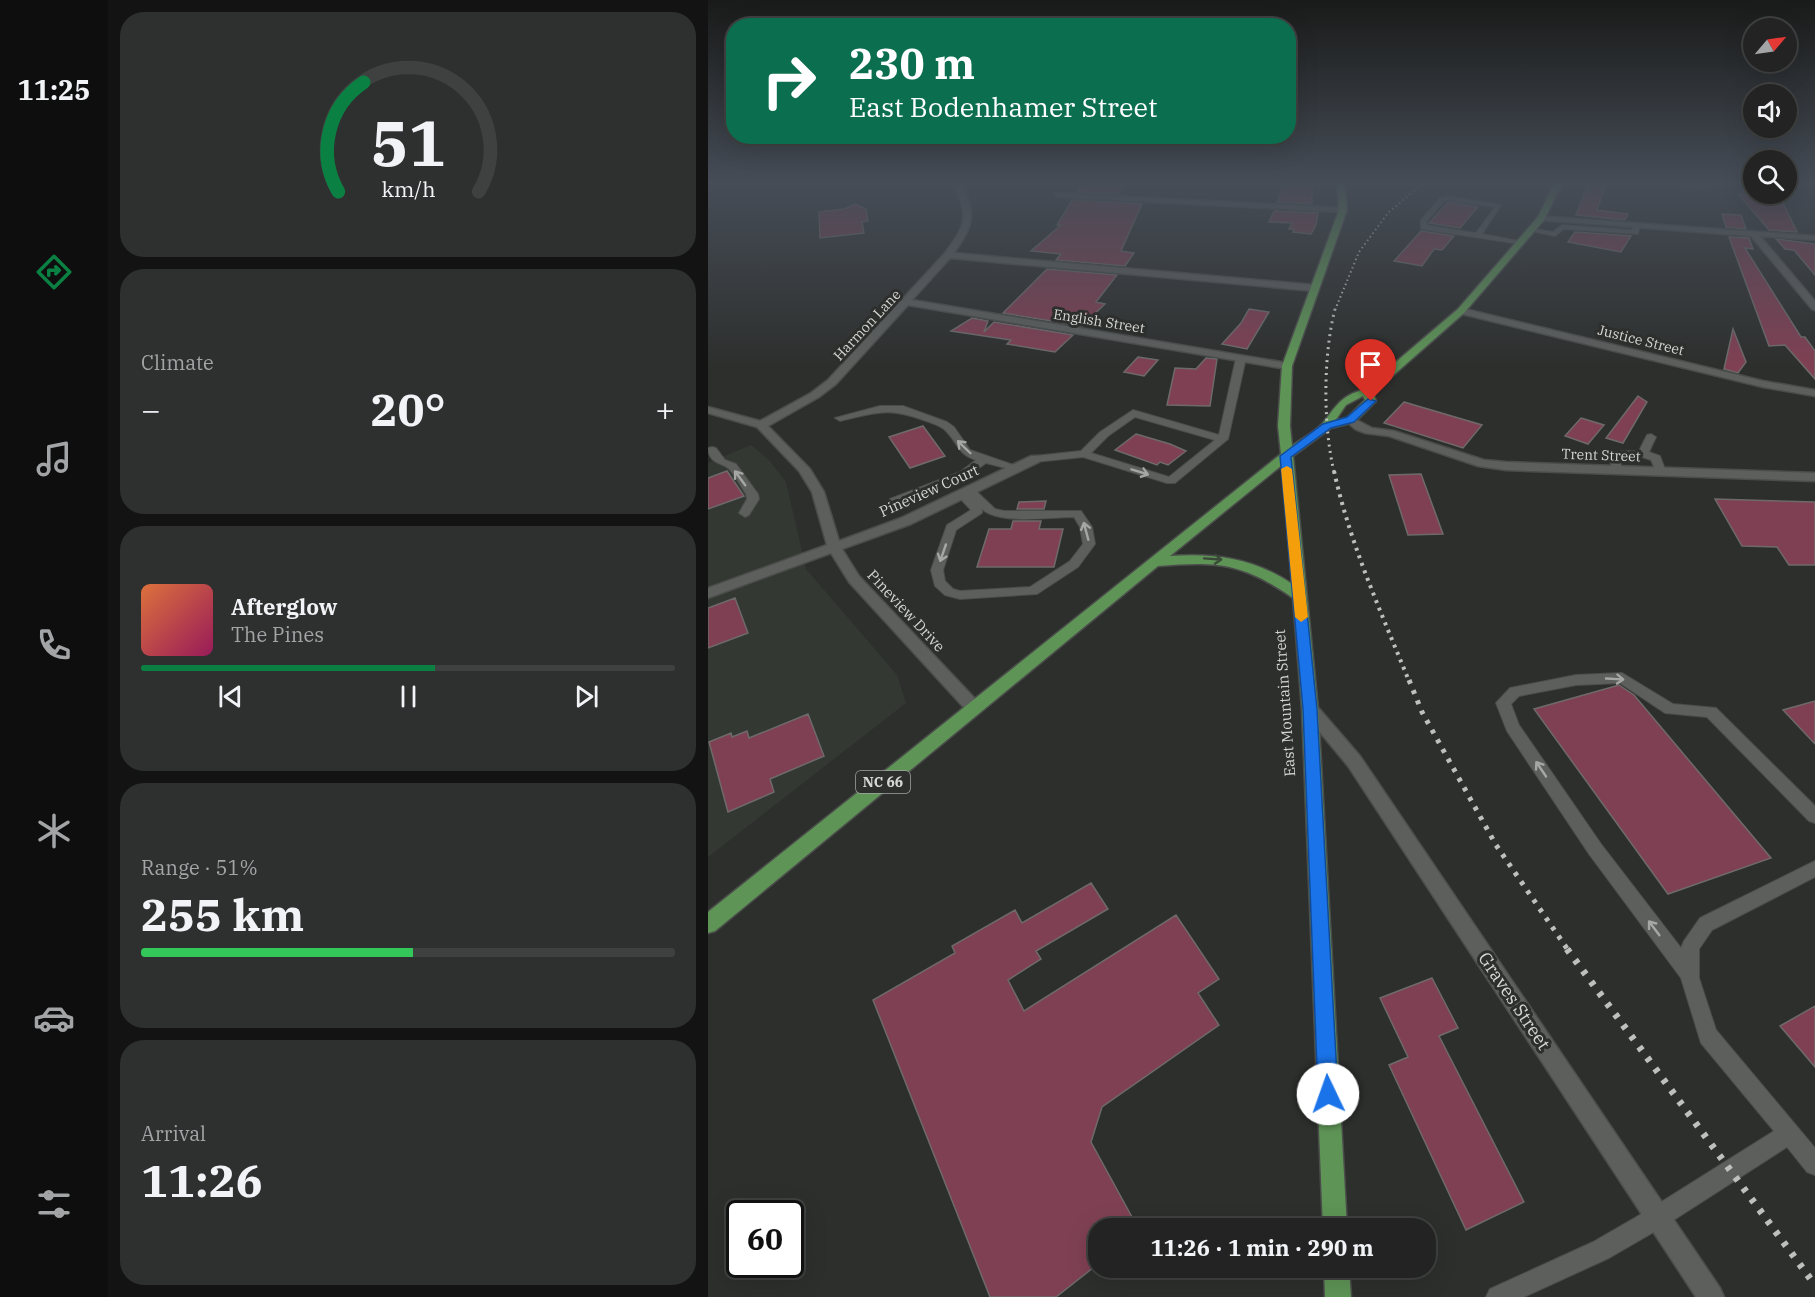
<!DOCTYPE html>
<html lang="en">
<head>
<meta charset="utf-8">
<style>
  body { margin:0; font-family:"IBM Plex Serif",serif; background:#2e2f2f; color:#f1f3f6; height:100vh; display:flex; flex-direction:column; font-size:22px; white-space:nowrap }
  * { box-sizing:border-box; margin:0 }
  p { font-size:20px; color:#a2a4a5 }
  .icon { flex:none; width:33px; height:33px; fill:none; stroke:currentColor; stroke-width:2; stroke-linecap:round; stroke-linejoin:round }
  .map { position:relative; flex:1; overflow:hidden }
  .sheet { display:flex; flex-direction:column; gap:12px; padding:12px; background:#131313; width:600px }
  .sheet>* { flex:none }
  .top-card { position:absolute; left:18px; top:18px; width:570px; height:126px; border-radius:24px; box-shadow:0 6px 24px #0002,0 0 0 2px #3f4040; background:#0b6e4f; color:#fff; overflow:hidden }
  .needle { width:39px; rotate:61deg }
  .buttons { position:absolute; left:1035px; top:18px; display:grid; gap:12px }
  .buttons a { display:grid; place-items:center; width:54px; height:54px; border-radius:50%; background:#222322; box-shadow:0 6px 24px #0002,0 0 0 2px #3f4040; font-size:30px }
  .speed { position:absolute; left:18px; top:1200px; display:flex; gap:12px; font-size:30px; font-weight:700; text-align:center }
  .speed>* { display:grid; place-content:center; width:78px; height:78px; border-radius:50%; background:#222322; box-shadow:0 6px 24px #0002,0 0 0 2px #3f4040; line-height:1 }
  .speed .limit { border:3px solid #111; border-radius:9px; background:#fff; color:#111 }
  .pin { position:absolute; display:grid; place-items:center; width:51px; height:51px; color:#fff; margin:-62px -26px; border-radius:50% 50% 50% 0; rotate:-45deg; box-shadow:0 0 6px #0007 }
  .pin .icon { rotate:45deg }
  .me { position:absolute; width:66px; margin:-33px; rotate:357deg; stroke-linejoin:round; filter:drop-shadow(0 0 4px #0008) }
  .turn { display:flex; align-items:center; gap:21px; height:126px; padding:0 24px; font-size:27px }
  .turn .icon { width:78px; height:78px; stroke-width:2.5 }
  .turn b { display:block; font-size:42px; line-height:51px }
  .big { font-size:45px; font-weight:700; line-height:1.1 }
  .sheet .widget { flex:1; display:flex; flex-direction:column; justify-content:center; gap:9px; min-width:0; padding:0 21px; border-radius:24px; background:#2e2f2f }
  .sheet .dial { align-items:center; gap:0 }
  .dial svg { height:156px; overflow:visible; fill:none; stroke:#3f4040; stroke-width:7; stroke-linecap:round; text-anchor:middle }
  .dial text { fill:#f1f3f6; stroke:none }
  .song { display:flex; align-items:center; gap:18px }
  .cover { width:72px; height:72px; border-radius:9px; background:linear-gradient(135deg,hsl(20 70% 55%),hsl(330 70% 35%)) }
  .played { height:6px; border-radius:3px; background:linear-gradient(90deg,#0b8043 55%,#3f4040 55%) }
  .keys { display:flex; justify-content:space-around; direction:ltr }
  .heat { display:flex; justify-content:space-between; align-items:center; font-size:33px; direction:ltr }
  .charge { height:9px; border-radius:4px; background:linear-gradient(90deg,#34c759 51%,#3f4040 0) }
  .trip { position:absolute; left:380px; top:1218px; width:348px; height:60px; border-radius:24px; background:#222322; box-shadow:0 6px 24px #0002,0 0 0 2px #3f4040; font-weight:700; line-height:60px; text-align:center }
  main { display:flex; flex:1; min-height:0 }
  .dock { display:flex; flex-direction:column; width:108px; justify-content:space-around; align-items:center; background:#0e0e0e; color:#a2a4a5 }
  .dock .icon { width:42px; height:42px }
  .dock .selected { color:#0b8043 }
  .dock b { font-size:27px; color:#f1f3f6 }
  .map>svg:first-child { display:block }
  .built { fill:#333932 }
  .building { fill:#7f4053; stroke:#6e6a6b; stroke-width:1.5 }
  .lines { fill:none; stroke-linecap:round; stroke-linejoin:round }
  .service-casing { stroke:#4b4d4b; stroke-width:2 }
  .minor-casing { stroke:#4b4d4b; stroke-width:3 }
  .tertiary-casing { stroke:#4b4d4b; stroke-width:3 }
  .primary-casing { stroke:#4b4d4b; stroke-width:3 }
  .service { fill:#5d5f5d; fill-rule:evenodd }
  .minor { fill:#5d5f5d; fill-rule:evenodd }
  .tertiary { fill:#5d5f5d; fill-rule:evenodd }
  .primary { fill:#5e9456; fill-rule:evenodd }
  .rail-far4 { stroke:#bfc0be; stroke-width:2; stroke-dasharray:1.5 3; stroke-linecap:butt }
  .rail-far3 { stroke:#bfc0be; stroke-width:3; stroke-dasharray:2 4.5; stroke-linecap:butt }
  .rail-far2 { stroke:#bfc0be; stroke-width:4; stroke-dasharray:3 5; stroke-linecap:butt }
  .rail-far1 { stroke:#bfc0be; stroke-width:5; stroke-dasharray:4 7; stroke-linecap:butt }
  .rail { stroke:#bfc0be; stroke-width:7; stroke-dasharray:4.5 9; stroke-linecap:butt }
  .oneway { stroke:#a6a7a5 }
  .oneway2 { stroke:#394837 }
  .route { fill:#1a73e8; stroke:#114b97; stroke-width:1.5 }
  .slow { fill:#f59e0b }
  .labels { text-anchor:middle; stroke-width:6; stroke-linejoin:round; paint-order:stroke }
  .far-street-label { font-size:14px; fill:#d6d7d5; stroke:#2d2f2d }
  .shield { fill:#2d2f2d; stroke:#a3a5a3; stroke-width:1.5 }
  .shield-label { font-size:14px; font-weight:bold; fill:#d6d7d5 }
  .street-label { font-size:15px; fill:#d6d7d5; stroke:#2d2f2d }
  .near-street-label { font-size:18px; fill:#d6d7d5; stroke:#2d2f2d }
</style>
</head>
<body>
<main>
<nav class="dock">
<b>11:25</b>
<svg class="icon selected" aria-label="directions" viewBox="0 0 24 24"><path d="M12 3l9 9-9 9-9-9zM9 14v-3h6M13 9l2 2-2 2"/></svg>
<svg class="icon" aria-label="music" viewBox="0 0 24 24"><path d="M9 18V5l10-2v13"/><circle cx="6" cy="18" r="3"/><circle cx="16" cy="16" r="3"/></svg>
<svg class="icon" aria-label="phone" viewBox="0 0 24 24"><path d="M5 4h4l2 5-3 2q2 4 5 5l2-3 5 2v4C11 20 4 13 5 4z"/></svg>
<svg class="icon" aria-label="climate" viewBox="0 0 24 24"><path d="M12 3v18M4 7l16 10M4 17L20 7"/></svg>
<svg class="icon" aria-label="car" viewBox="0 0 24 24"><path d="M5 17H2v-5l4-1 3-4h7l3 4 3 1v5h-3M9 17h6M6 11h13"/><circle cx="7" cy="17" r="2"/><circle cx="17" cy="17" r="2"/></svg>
<svg class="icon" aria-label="filters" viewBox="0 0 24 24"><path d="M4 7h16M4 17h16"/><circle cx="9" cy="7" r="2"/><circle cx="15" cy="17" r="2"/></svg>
</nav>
<section class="sheet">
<div class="widget dial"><svg viewBox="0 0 100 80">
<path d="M14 69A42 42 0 1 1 86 69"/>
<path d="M14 69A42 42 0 0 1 27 13" stroke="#0b8043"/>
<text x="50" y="56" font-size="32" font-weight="700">51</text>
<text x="50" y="72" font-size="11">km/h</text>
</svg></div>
<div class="widget"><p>Climate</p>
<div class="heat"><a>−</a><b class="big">20°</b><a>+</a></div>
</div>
<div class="widget">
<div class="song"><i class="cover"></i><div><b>Afterglow</b><p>The Pines</p></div></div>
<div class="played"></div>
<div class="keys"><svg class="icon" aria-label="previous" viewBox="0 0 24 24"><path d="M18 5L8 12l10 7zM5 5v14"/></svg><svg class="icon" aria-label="pause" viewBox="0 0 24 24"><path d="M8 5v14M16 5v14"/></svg><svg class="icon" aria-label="next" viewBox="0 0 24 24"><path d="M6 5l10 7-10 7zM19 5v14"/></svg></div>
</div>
<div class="widget"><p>Range · 51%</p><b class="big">255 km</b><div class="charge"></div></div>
<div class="widget"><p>Arrival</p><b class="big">11:26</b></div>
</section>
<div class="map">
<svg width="1107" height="1297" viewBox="0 0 1107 1297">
  <rect width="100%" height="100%" fill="#2d2f2d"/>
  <path class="built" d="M43,445L61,460L78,482L98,569L189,675L198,703L0,857V463Z"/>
  <path class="building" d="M374,184H415L410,194L369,192Z
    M576,184H604V204L569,202Z
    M880,184H898L889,210L920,214L917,220L868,215Z
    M1030,194H1071L1089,232L1061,230Z
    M364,200L434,204L413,251L426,253L417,266L348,260L353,254L323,251L353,225H349Z
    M740,202L770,207L752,228L721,223Z
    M147,204L158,209L160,221L154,222L156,233L112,238L111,212L136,209Z
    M566,211L610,213L608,225L603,234L585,232L586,229H581L584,223L561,222Z
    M1014,214L1033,215L1038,229L1018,227Z
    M713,231L746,236L734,250L726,249L714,266L686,261Z
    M867,232L923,236L913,252L860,242Z
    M1021,237L1041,238L1045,249L1037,248L1093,337H1097L1107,351V379L1077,345L1061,346Z
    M1068,239L1107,244V275L1086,250L1077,249Z
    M339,269L409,275L388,302L397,304L374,326L295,313Z
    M541,309L561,312L539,349L514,344L533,323Z
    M264,318L280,321L276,332L286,322L365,335L347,352L299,344L303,340L243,331Z
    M1025,329L1038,362L1030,373L1016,369Z
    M430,357L450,360L436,376L416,372Z
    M498,358L509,359L502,406L459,405L467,368L488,369Z
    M930,396L939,402L915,443L898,438Z
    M696,402L774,425L755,448L676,423Z
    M873,418L896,425L880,444L857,436Z
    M215,426L237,456L202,468L181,437Z
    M428,434L462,444L478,451L460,465L452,462L449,465L407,450Z
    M19,471L36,496L0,509V478Z
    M713,474L735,534L700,535L681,475Z
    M1007,499L1107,502V565H1081L1069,547L1034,546Z
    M338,501L336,509H309L311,502Z
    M305,521H333L331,529H355L346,567H269L281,529H303Z
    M27,598L40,633L0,648V608Z
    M911,685L926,695L1063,858L960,894L826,709Z
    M1107,701V744L1075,710Z
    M100,714L116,756L62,779L66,792L20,812L1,742L23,733L24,737L39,731L41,738Z
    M383,883L400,909L328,951L333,959L300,980L316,1011L468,915L511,979L490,993L511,1025L394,1107L383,1142L430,1228H390V1264L348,1297H282L165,1000L247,953L244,946L307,910L314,923Z
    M724,978L750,1028L731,1036L816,1202L758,1230L681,1065L700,1057L672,998Z
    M1107,1006V1067L1072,1026Z"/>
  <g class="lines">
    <defs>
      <path id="service" d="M972,184H989L997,187L994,189Z
        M740,196L793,205L774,234L816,242L812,244L713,229V220L732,198ZM740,200L787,207L768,233L719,225V221L736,201Z
        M925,223L932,225L930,234L856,229L847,236L818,230L822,228L845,232L854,225L924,230Z
        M533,355L538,358L520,439L467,483H459L375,457L327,462L322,459L327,456L373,451L392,432L425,410L511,435L528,358ZM427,417L507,440L461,477L383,453L400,436Z
        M172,406H195L239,422L246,427L262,450L314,468L309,471L278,463L260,476L190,503H182V499L252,472L268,460C250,454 251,445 239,432C234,426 226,424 218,421C181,407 170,412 132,421L127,418Z
        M943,434L948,437L941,452L952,456L958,472L957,474H949L943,460L934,457H911L914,470L913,472H905L900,454L901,452L931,451L939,435Z
        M4,447L8,448L17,460L28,464L50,494L51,499L41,515L37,517L31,513L39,499L38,494C33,487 27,474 20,468C11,462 1,463 0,448Z
        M263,489L267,490L287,509L296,511H373L384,527L387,544L370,567L329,594L252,599L237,595L227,586L223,570L239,525L263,510L249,495ZM274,509C291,525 342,517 366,517L372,527L375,544L362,561L322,587L252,591L245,589L237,581L235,570L248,530L274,513Z
        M914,673L965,704L1008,708L1107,806V823L1101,821L999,717L957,713L912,683L868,685L811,696L803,704L811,725L893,844L973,948L976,941L992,918L1107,861V877L1004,930L991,949V978L1008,1030L1107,1148V1175L1099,1172L1079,1147L958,1225L901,1258L816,1297H778L782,1289L885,1242L942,1209L1066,1131L993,1043L973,978L881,854L799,731L788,703L802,688L807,687L868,675Z"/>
      <path id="minor" d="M246,184H254C268,217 266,224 246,253L607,285L611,288L607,291L242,258L204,300L579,363L584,366L579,369L200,305L128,384L111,397L60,426L102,469L116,492L131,541L193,518L323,456H331V462L203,524L134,549L151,576L272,704L274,708L272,712H260L141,582L123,553L0,598V588L119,545L104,492L91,471L49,427L0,413V407L52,421L103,393L120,380L237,253C258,225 261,217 246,184Z
        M346,193L635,208L639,210L635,212L349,197Z
        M830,216L1107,236V240L1052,236L1107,301V310L1104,309L1043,236L833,220L829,218Z
        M753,308L1055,381L1107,390V396L1055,387L750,313L748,311Z
        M643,417L664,428L686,431L776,460L798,462L1107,473V481L798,470L770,466L681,436L657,433L647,429L637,420Z"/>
      <path id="tertiary" d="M602,703L608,705L652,756L1012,1288L1016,1297H988L640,766L596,713L594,709L596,705Z"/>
      <path id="primary" d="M629,184H637L639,210L584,366L582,426L584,446C593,439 608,432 615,423C628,406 634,395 655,390L750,309L830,217L846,184H854L836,220L756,313L665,393L668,401L647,422L623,428L585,456L610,709L639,1228H615L594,709L585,598C535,563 510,561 450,566L7,931L0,933V912L573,454L570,426L574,366L631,210ZM655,396L657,400L639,418L627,421L638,405ZM574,465L584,584C546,558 506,553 462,556Z
        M616,1268H641L643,1297H617Z"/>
    </defs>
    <use href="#service" class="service-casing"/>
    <use href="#minor" class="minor-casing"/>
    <use href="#tertiary" class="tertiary-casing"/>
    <use href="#primary" class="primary-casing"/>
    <use href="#service" class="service"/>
    <use href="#minor" class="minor"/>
    <use href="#tertiary" class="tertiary"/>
    <use href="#primary" class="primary"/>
    <path class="rail-far4" d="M627,310L651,252L680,213L714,184"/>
    <path class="rail-far3" d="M626,472C615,425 615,356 627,309"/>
    <path class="rail-far2" d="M626,471C642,544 673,612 701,681"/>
    <path class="rail-far1" d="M701,680L714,712L788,845L860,950"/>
    <path class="rail" d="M859,949L1107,1285"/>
  </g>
  <defs><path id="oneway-shaft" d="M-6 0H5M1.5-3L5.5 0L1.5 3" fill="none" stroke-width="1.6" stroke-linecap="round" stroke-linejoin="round" transform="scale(1.5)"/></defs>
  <g class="oneway">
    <use href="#oneway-shaft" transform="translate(256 447) rotate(-136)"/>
    <use href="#oneway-shaft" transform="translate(432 472) rotate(17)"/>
    <use href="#oneway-shaft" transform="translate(32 478) rotate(-126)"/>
    <use href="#oneway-shaft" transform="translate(378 531) rotate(-105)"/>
    <use href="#oneway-shaft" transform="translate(235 553) rotate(109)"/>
    <use href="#oneway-shaft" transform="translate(907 679) rotate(3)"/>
    <use href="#oneway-shaft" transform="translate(833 769) rotate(-124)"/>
    <use href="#oneway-shaft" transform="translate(946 928) rotate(-127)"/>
  </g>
  <use class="oneway2" href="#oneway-shaft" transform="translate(505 559) rotate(4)"/>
  <linearGradient id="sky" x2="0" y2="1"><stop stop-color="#191a19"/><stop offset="0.5" stop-color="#464d57"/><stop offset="1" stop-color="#464d57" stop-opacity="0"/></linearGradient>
  <rect width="1107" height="366" fill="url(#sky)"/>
  <path class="route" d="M660,399L668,401L646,422L623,428L583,457L609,709L630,1094L627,1101L620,1104L613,1101L610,1094L595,709L572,456L615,424L639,417Z"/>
  <path class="slow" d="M579,466L584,469L600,617L593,622L587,617L573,469Z"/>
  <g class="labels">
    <g class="far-street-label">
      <text transform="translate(391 321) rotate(9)" y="5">English Street</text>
      <text transform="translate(159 325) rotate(-47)" y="5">Harmon Lane</text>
      <text transform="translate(933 340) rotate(14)" y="5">Justice Street</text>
      <text transform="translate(893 455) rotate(2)" y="5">Trent Street</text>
    </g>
    <rect class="shield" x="148" y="771" width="54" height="22" rx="4.5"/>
    <g class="shield-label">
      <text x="175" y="787">NC 66</text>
    </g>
    <g class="street-label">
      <text transform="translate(221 491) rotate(-24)" y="5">Pineview Court</text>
      <text transform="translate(198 611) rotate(47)" y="5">Pineview Drive</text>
      <text transform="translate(577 703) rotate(-94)" y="5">East Mountain Street</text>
    </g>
    <g class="near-street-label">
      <text transform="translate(806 1001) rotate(56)" y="6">Graves Street</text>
    </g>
  </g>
</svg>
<div class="buttons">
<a><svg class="needle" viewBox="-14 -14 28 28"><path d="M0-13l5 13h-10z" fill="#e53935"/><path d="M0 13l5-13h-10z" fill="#a2a4a5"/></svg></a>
<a><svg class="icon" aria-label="sound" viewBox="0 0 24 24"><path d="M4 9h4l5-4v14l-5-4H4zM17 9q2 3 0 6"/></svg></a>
<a><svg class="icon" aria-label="search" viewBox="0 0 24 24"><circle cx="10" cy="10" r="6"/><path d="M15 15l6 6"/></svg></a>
</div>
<div class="speed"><div class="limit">60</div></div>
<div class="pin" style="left:663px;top:401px;background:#d93025"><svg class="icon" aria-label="arrive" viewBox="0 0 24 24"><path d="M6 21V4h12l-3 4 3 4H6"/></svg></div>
<svg class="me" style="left:620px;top:1094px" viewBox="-20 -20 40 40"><circle r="19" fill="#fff"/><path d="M0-13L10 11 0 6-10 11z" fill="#1a73e8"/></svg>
<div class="trip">11:26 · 1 min · 290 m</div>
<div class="top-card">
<div class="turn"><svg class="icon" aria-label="right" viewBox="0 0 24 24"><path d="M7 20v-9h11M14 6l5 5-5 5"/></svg><div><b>230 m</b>East Bodenhamer Street</div></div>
</div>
</div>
</main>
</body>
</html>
